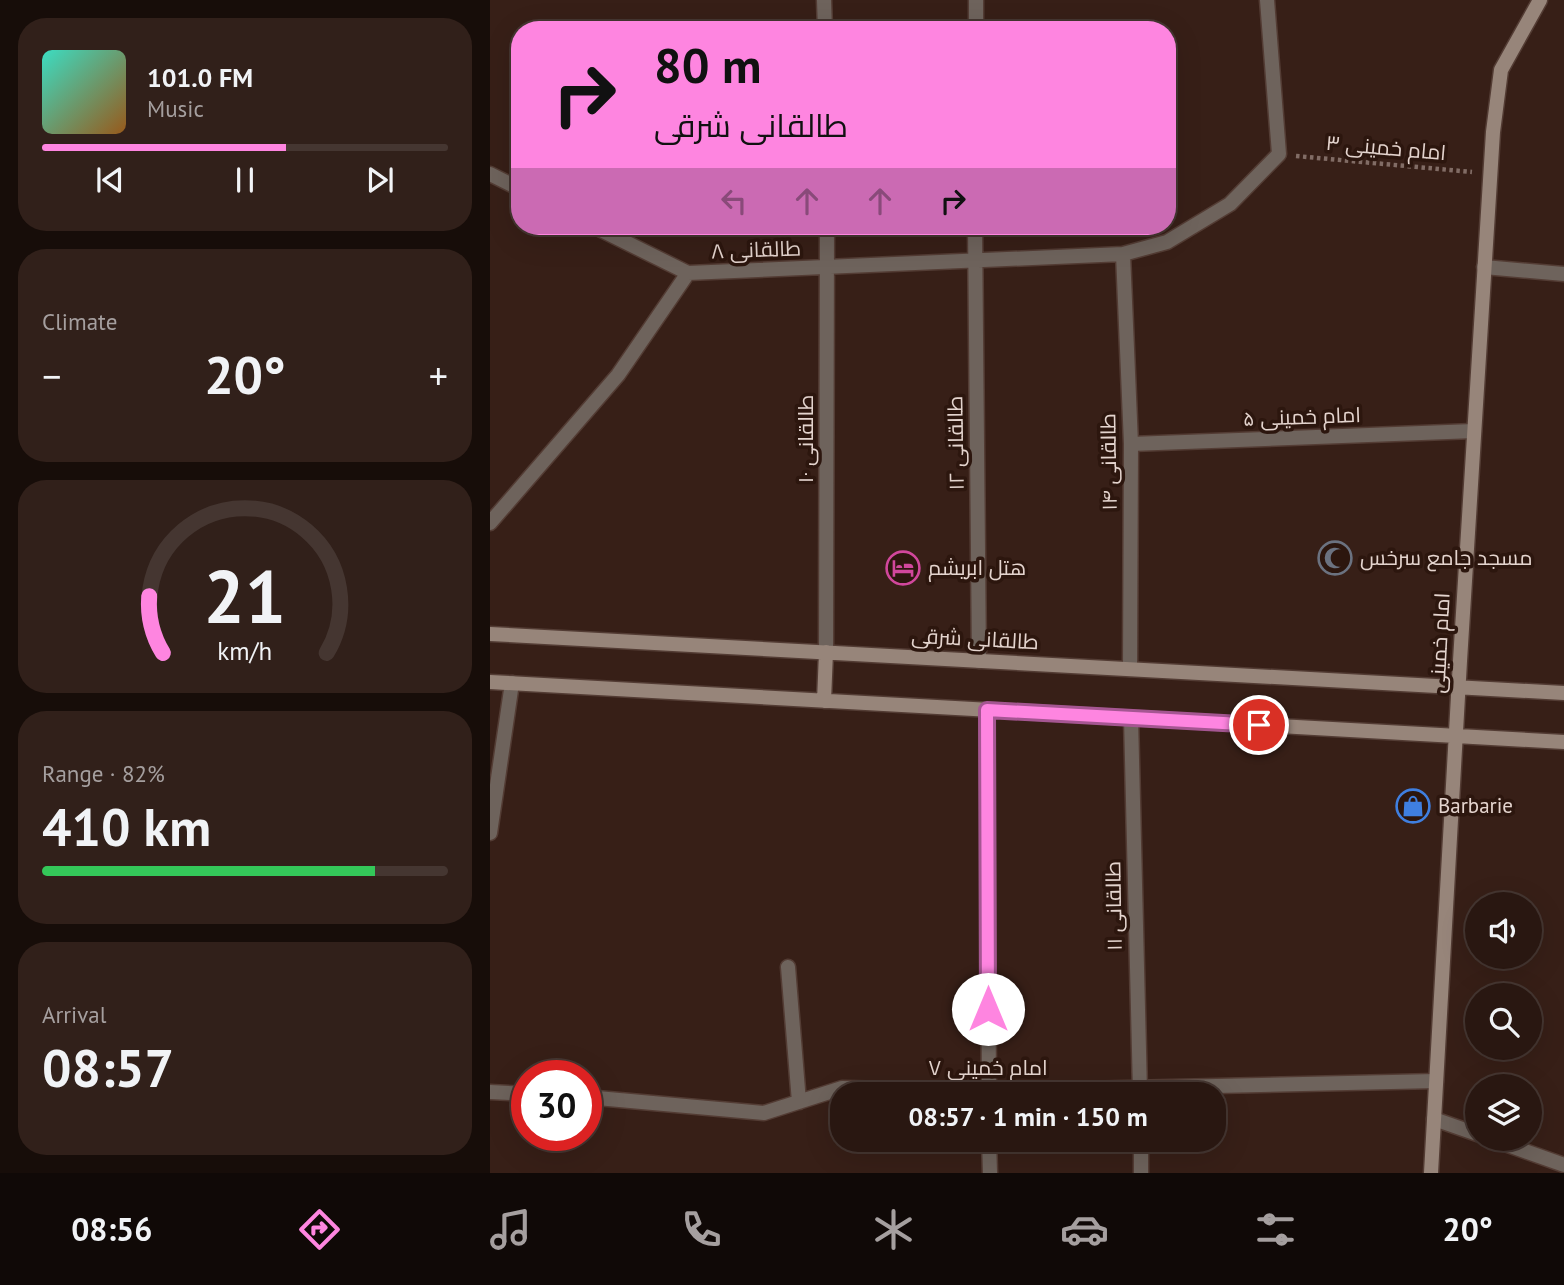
<!DOCTYPE html>
<html lang="en">
<head>
<meta charset="utf-8">
<style>
  body { margin:0; font-family:"PT Sans",Cairo,sans-serif; background:#31201a; color:#f1f3f6; height:100vh; display:flex; flex-direction:column; font-size:26px; white-space:nowrap }
  * { box-sizing:border-box; margin:0 }
  p { font-size:23px; color:#a59f9f }
  .icon { flex:none; width:38px; height:38px; fill:none; stroke:currentColor; stroke-width:2; stroke-linecap:round; stroke-linejoin:round }
  .map { position:relative; flex:1; overflow:hidden }
  .details { display:flex; flex-direction:column; gap:18px; padding:18px; background:#170d09; width:490px }
  .details>* { flex:none }
  .banner { position:absolute; left:21px; top:21px; width:665px; height:214px; border-radius:28px; box-shadow:0 7px 28px #0002,0 0 0 2px #453631; background:#fe85e0; color:#111; overflow:hidden }
  .tools { position:absolute; left:975px; top:892px; display:grid; gap:14px }
  .tools a { display:grid; place-items:center; width:77px; height:77px; border-radius:50%; background:#291711; box-shadow:0 7px 28px #0002,0 0 0 2px #453631; font-size:35px }
  .speed { position:absolute; left:21px; top:1060px; display:flex; gap:14px; font-size:35px; font-weight:700; text-align:center }
  .speed>* { display:grid; place-content:center; width:91px; height:91px; border-radius:50%; background:#291711; box-shadow:0 7px 28px #0002,0 0 0 2px #453631; line-height:1 }
  .speed .limit { border:10px solid #d22; background:#fff; color:#111 }
  .pin { position:absolute; display:grid; place-items:center; width:60px; height:60px; color:#fff; margin:-30px; border:4px solid #fff; border-radius:50%; box-shadow:0 2px 7px #0007 }
  .me { position:absolute; width:77px; margin:-38px; rotate:0deg; stroke-linejoin:round; filter:drop-shadow(0 0 5px #0008) }
  .turn { display:flex; align-items:center; gap:24px; height:147px; padding:0 28px; font-size:32px }
  .turn .icon { width:91px; height:91px; stroke-width:2.5 }
  .turn b { display:block; font-size:49px; line-height:60px }
  .lanes { display:flex; align-items:center; height:66px; padding:0 28px; background:#0003; justify-content:center; gap:35px; direction:ltr }
  .lanes .off { opacity:.35 }
  .big { font-size:52px; font-weight:800; line-height:1.1 }
  .details .tile { flex:1; display:flex; flex-direction:column; justify-content:center; gap:10px; min-width:0; padding:0 24px; border-radius:28px; background:#31201a }
  .details .dial { align-items:center; gap:0 }
  .dial svg { height:182px; overflow:visible; fill:none; stroke:#453631; stroke-width:7; stroke-linecap:round; text-anchor:middle }
  .dial text { fill:#f1f3f6; stroke:none }
  .song { display:flex; align-items:center; gap:21px }
  .cover { width:84px; height:84px; border-radius:10px; background:linear-gradient(135deg,hsl(170 70% 55%),hsl(30 70% 35%)) }
  .played { height:7px; border-radius:4px; background:linear-gradient(90deg,#fe85e0 60%,#453631 60%) }
  .keys { display:flex; justify-content:space-around; direction:ltr }
  .heat { display:flex; justify-content:space-between; align-items:center; font-size:38px; direction:ltr }
  .charge { height:10px; border-radius:5px; background:linear-gradient(90deg,#34c759 82%,#453631 0) }
  .trip { position:absolute; left:340px; top:1082px; width:396px; height:70px; border-radius:28px; background:#291711; box-shadow:0 7px 28px #0002,0 0 0 2px #453631; font-weight:800; line-height:70px; text-align:center }
  .tabs { display:flex; height:112px; justify-content:space-around; align-items:center; background:#100907; color:#a59f9f }
  .tabs .icon { width:49px; height:49px }
  .tabs .on { color:#fe85e0 }
  .tabs b { font-size:32px; color:#f1f3f6 }
  main { display:flex; flex:1; min-height:0 }
  .map>svg:first-child { display:block }
  .lines { fill:none; stroke-linecap:round; stroke-linejoin:round }
  .street-casing { stroke:#533c34; stroke-width:17 }
  .secondary-casing { stroke:#533c34; stroke-width:17 }
  .path { stroke:#816c65; stroke-width:4.5; stroke-dasharray:3.5 3.5; stroke-linecap:butt }
  .street { stroke:#6e635c; stroke-width:14 }
  .secondary { stroke:#97857a; stroke-width:14 }
  .route-casing { stroke:#a55692; stroke-width:18 }
  .route { stroke:#fe85e0; stroke-width:12 }
  .labels { text-anchor:middle; stroke-width:7; stroke-linejoin:round; paint-order:stroke }
  .street-label { font-size:21px; fill:#e4d4ce; stroke:#2c160e }
  .poi-label { font-size:21px; fill:#e4d4ce; stroke:#2c160e; text-anchor:start }
</style>
</head>
<body>
<main>
<section class="details">
<div class="tile">
<div class="song"><i class="cover"></i><div><b>101.0 FM</b><p>Music</p></div></div>
<div class="played"></div>
<div class="keys"><svg class="icon" aria-label="previous" viewBox="0 0 24 24"><path d="M18 5L8 12l10 7zM5 5v14"/></svg><svg class="icon" aria-label="pause" viewBox="0 0 24 24"><path d="M8 5v14M16 5v14"/></svg><svg class="icon" aria-label="next" viewBox="0 0 24 24"><path d="M6 5l10 7-10 7zM19 5v14"/></svg></div>
</div>
<div class="tile"><p>Climate</p>
<div class="heat"><a>−</a><b class="big">20°</b><a>+</a></div>
</div>
<div class="tile dial"><svg viewBox="0 0 100 80">
<path d="M14 69A42 42 0 1 1 86 69"/>
<path d="M14 69A42 42 0 0 1 8 44" stroke="#fe85e0"/>
<text x="50" y="56" font-size="32" font-weight="700">21</text>
<text x="50" y="72" font-size="11">km/h</text>
</svg></div>
<div class="tile"><p>Range · 82%</p><b class="big">410 km</b><div class="charge"></div></div>
<div class="tile"><p>Arrival</p><b class="big">08:57</b></div>
</section>
<div class="map">
<svg width="1074" height="1173" viewBox="0 0 1074 1173">
  <rect width="100%" height="100%" fill="#371f17"/>
  <g class="lines">
    <defs>
      <path id="street" d="M334,0L335,30
        M486,30V0
        M0,174L30,189
        M103,226L198,273
        M485,226L489,661
        M633,254L641,444L640,669
        M994,267L1074,274
        M641,444L984,431
        M0,523L128,375L198,273L633,254L677,242L740,204L789,154L777,0
        M336,652L337,226
        M497,710L499,1094
        M641,718L650,1092
        M0,833L22,683
        M298,967L309,1102
        M0,1092L37,1094
        M96,1097L274,1113L352,1088L499,1091L946,1081
        M944,1119L987,1134
        M499,1139L500,1173
        M651,1139V1173
        M1001,1139L1074,1165"/>
      <path id="secondary" d="M0,634L1074,693
        M0,682L1074,742
        M334,701L336,652
        M941,1173L970,661L1003,132L1011,70L1050,0"/>
    </defs>
    <use href="#street" class="street-casing"/>
    <use href="#secondary" class="secondary-casing"/>
    <path class="path" d="M806,156L982,172"/>
    <use href="#street" class="street"/>
    <use href="#secondary" class="secondary"/>
  </g>
  <g class="lines">
    <defs>
      <path id="route" d="M498,1009L497,710L769,725"/>
    </defs>
    <use href="#route" class="route-casing"/>
    <use href="#route" class="route"/>
  </g>
  <defs>
    <symbol id="mosque-ring" viewBox="-11 -11 22 22"><circle r="9.5" fill="#2c160e" stroke="#6b7280" stroke-width="1.5"/><path d="M3.5-4.9A6 6 0 1 0 3.5 4.9A5 5 0 1 1 3.5-4.9Z" fill="#6b7280"/></symbol>
    <symbol id="hotel-ring" viewBox="-11 -11 22 22"><circle r="9.5" fill="#2c160e" stroke="#d1479c" stroke-width="1.5"/><path d="M-6-4.5h1.5V1H6V5H4.5V3h-9V5H-6ZM-4 0a1.8 1.8 0 1 1 3.6 0ZM.5 0V-2.5h3Q6-2.5 6 0Z" fill="#d1479c"/></symbol>
    <symbol id="shop-ring" viewBox="-11 -11 22 22"><circle r="9.5" fill="#2c160e" stroke="#3f7fe0" stroke-width="1.5"/><path d="M-5-2.5h2.3a2.7 3.5 0 0 1 5.4 0H5L5.5 6h-11ZM-1.5-2.5h3a1.5 2.3 0 0 0-3 0Z" fill="#3f7fe0"/></symbol>
  </defs>
  <g fill-rule="evenodd">
    <use href="#mosque-ring" x="826" y="539" width="38" height="38"/>
    <use href="#hotel-ring" x="394" y="549" width="38" height="38"/>
    <use href="#shop-ring" x="904" y="787" width="38" height="38"/>
  </g>
  <g class="labels">
    <g class="street-label">
      <text transform="translate(896 148) rotate(5)" y="7">امام خمینی ۳</text>
      <text transform="translate(266 250) rotate(-2)" y="7">طالقانی ۸</text>
      <text transform="translate(812 417) rotate(-2)" y="7">امام خمینی ۵</text>
      <text transform="translate(316 439) rotate(-90)" y="7">طالقانی ۱۰</text>
      <text transform="translate(466 443) rotate(-91)" y="7">طالقانی ۱۲</text>
      <text transform="translate(619 462) rotate(-91)" y="7">طالقانی ۱۴</text>
      <text transform="translate(485 639) rotate(3)" y="7">طالقانی شرقی</text>
      <text transform="translate(950 643) rotate(-87)" y="7">امام خمینی</text>
      <text transform="translate(624 906) rotate(-91)" y="7">طالقانی ۱۱</text>
      <text x="498" y="1075">امام خمینی ۷</text>
    </g>
    <g class="poi-label">
      <text x="870" y="565">مسجد جامع سرخس</text>
      <text x="438" y="575">هتل ابریشم</text>
      <text x="948" y="813">Barbarie</text>
    </g>
  </g>
</svg>
<div class="tools">
<a><svg class="icon" aria-label="sound" viewBox="0 0 24 24"><path d="M4 9h4l5-4v14l-5-4H4zM17 9q2 3 0 6"/></svg></a>
<a><svg class="icon" aria-label="search" viewBox="0 0 24 24"><circle cx="10" cy="10" r="6"/><path d="M15 15l6 6"/></svg></a>
<a><svg class="icon" aria-label="layers" viewBox="0 0 24 24"><path d="M12 4l9 5-9 5-9-5zM3 14l9 5 9-5"/></svg></a>
</div>
<div class="speed"><div class="limit">30</div></div>
<div class="pin" style="left:769px;top:725px;background:#d93025"><svg class="icon" aria-label="arrive" viewBox="0 0 24 24"><path d="M6 21V4h12l-3 4 3 4H6"/></svg></div>
<svg class="me" style="left:498px;top:1009px" viewBox="-20 -20 40 40"><circle r="19" fill="#fff"/><path d="M0-13L10 11 0 6-10 11z" fill="#fe85e0"/></svg>
<div class="trip">08:57 · 1 min · 150 m</div>
<div class="banner">
<div class="turn"><svg class="icon" aria-label="right" viewBox="0 0 24 24"><path d="M7 20v-9h11M14 6l5 5-5 5"/></svg><div><b>80 m</b>طالقانی شرقی</div></div>
<div class="lanes"><svg class="icon off" aria-label="left" viewBox="0 0 24 24"><path d="M17 20v-9H6M10 6l-5 5 5 5"/></svg><svg class="icon off" aria-label="ahead" viewBox="0 0 24 24"><path d="M12 20V5M6 11l6-6 6 6"/></svg><svg class="icon off" aria-label="ahead" viewBox="0 0 24 24"><path d="M12 20V5M6 11l6-6 6 6"/></svg><svg class="icon" aria-label="right" viewBox="0 0 24 24"><path d="M7 20v-9h11M14 6l5 5-5 5"/></svg></div>
</div>
</div>
</main>
<nav class="tabs">
<b>08:56</b>
<svg class="icon on" aria-label="directions" viewBox="0 0 24 24"><path d="M12 3l9 9-9 9-9-9zM9 14v-3h6M13 9l2 2-2 2"/></svg>
<svg class="icon" aria-label="music" viewBox="0 0 24 24"><path d="M9 18V5l10-2v13"/><circle cx="6" cy="18" r="3"/><circle cx="16" cy="16" r="3"/></svg>
<svg class="icon" aria-label="phone" viewBox="0 0 24 24"><path d="M5 4h4l2 5-3 2q2 4 5 5l2-3 5 2v4C11 20 4 13 5 4z"/></svg>
<svg class="icon" aria-label="climate" viewBox="0 0 24 24"><path d="M12 3v18M4 7l16 10M4 17L20 7"/></svg>
<svg class="icon" aria-label="car" viewBox="0 0 24 24"><path d="M5 17H2v-5l4-1 3-4h7l3 4 3 1v5h-3M9 17h6M6 11h13"/><circle cx="7" cy="17" r="2"/><circle cx="17" cy="17" r="2"/></svg>
<svg class="icon" aria-label="filters" viewBox="0 0 24 24"><path d="M4 7h16M4 17h16"/><circle cx="9" cy="7" r="2"/><circle cx="15" cy="17" r="2"/></svg>
<b>20°</b>
</nav>
</body>
</html>
